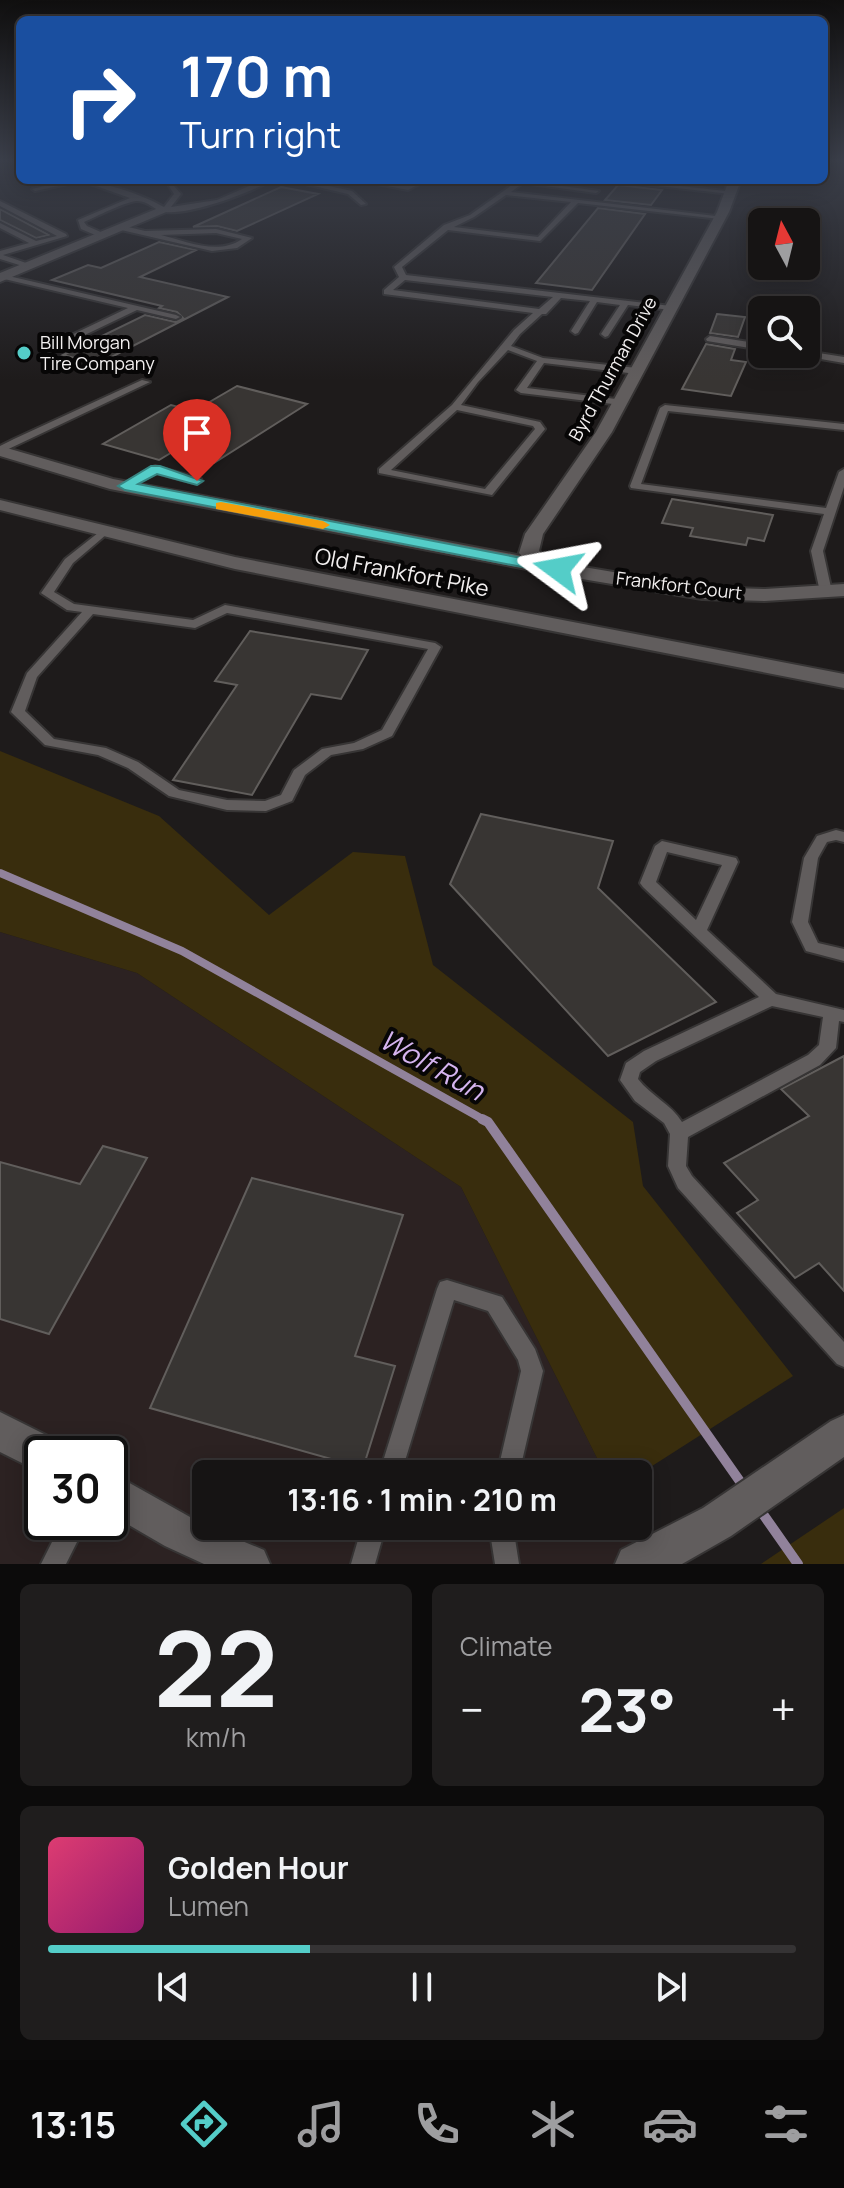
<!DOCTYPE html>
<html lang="en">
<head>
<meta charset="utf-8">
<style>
  body { margin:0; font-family:Manrope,sans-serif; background:#1f1d1d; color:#f1f3f6; height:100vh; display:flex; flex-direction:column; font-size:30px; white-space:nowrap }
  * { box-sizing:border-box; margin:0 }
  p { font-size:26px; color:#9e9ea0 }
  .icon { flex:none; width:44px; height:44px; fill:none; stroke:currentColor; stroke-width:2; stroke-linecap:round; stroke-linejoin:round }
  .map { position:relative; height:1564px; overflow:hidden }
  .details { display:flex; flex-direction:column; gap:20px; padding:20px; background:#0c0b0b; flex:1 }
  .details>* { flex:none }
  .guide { position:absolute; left:16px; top:16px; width:812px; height:168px; border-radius:12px; box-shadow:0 4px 20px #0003,0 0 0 2px #353334; background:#1a4fa0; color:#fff; overflow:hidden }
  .needle { width:52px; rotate:353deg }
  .buttons { position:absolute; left:748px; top:208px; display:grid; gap:16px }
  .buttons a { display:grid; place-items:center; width:72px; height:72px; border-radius:12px; background:#161414; box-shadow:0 4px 20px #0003,0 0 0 2px #353334; font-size:40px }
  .speed { position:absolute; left:24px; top:1436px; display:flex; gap:16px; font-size:40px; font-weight:700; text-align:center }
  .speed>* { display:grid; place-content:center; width:104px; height:104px; border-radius:50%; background:#161414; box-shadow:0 4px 20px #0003,0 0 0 2px #353334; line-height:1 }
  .speed .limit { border:4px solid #111; border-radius:12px; background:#fff; color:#111 }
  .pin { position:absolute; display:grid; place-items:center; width:68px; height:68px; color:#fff; margin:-82px -34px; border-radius:50% 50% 50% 0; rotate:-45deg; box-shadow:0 0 8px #0007 }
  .pin .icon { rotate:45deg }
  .me { position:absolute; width:88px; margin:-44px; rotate:283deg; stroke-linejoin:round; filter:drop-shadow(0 0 6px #0008) }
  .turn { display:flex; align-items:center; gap:28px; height:168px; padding:0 32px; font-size:36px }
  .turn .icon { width:104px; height:104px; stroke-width:2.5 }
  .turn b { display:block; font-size:56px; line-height:68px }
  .big { font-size:60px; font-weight:700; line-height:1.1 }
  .details .card { flex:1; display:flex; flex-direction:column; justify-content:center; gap:12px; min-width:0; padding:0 28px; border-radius:12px; background:#1f1d1d }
  .details .dial { align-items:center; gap:0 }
  .dial b { font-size:104px; line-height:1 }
  .song { display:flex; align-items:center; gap:24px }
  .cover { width:96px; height:96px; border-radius:12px; background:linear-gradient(135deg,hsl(340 70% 55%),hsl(320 70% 35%)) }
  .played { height:8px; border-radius:4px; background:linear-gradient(90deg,#54cdc8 35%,#353334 35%) }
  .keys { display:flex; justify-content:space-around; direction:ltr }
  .heat { display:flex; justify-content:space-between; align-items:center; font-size:44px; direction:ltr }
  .details .tiles { flex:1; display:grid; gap:20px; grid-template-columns:1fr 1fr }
  .card:last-child { grid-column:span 2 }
  .trip { position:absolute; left:192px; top:1460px; width:460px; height:80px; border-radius:12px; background:#161414; box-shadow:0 4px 20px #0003,0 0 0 2px #353334; font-weight:700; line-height:80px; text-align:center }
  .tabs { display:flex; height:128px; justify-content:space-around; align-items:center; background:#090808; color:#9e9ea0 }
  .tabs .icon { width:56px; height:56px }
  .tabs .selected { color:#54cdc8 }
  .tabs b { font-size:36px; color:#f1f3f6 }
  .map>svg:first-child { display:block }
  .built { fill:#2c2222; fill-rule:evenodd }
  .green { fill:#392d0d }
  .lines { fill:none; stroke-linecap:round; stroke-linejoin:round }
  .stream-far1 { stroke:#91829b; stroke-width:8 }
  .stream { stroke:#91829b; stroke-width:10 }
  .building { fill:#383533; stroke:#615e5c; stroke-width:2 }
  .lane-casing { stroke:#373535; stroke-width:4 }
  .street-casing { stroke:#373535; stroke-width:4 }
  .secondary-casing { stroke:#373535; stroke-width:4 }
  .lane { fill:#615d5d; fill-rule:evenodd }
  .street { fill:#615d5d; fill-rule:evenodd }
  .secondary { fill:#615d5d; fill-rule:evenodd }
  .route { fill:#54cdc8; stroke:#378582; stroke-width:2 }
  .slow { fill:#f59e0b }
  .poi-dot { fill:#54cdc8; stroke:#070606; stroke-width:3 }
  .labels { text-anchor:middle; stroke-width:8; stroke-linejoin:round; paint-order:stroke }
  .far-poi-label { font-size:18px; fill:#f3f0f0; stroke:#070606; text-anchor:start }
  .far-street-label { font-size:18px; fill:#f3f0f0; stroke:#070606 }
  .street-label { font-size:22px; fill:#f3f0f0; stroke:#070606 }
  .near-water-label { font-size:28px; font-style:italic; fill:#d5b4ef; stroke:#070606 }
</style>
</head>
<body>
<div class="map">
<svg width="844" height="1564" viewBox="0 0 844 1564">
  <rect width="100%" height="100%" fill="#1e1b1b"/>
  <path class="built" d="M0,932L137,973L461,1187L605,1474H206V1526H635L657,1564H0ZM42,1454H110V1522H42Z"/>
  <path class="green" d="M0,751L159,816L269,915L353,852L405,856L433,965L633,1122L643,1186L793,1376L638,1475L605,1474L461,1187L137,973L0,932Z
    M844,1508V1564H761Z"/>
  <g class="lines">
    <path class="stream-far1" d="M0,873L182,951L486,1121"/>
    <path class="stream" d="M482,1119L488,1122L746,1490
      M758,1507L798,1564"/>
  </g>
  <path class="building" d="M618,185L662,190L651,205L605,200Z
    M281,187L318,194L237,231L217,226L193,227Z
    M598,208L645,214L592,290L536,283Z
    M0,209L49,235L36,238L0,220Z
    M159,242L196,250L140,277L228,297L98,364L63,355L145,315L175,322L183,318L177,312L159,308L162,306L52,280L88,265L101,268Z
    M717,314L745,317L738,337L710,333Z
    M706,344L735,349L731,360L746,362L731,396L682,389Z
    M237,386L307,404L214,463L174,451L159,460L103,444L171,405L194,411Z
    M672,499L773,515L764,541L748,538L746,545L690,536L693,528L662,523Z
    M250,631L368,650L341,699L311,694L252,795L173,780L237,685L215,681Z
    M481,814L613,841L598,888L716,1002L608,1056L450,884Z
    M844,1056V1291L819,1263L795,1278L737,1213L758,1200L724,1163L809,1116L781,1089Z
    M103,1146L147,1158L49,1334L0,1319V1162L80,1184Z
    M252,1178L403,1215L355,1356L395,1366L363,1468L150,1408Z"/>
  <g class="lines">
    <defs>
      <path id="lane" d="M70,180C99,180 139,193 164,207L174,194L167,183L188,180L173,185L181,194L171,207L217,200L263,180H272C250,193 191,215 165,212C155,211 148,200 136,201C122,203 98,216 84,222L87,226L103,233L100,237L81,229L78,220L130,198L82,181L35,191L32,189Z
        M288,180H301L352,191L366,204L361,205L348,194Z
        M357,180L407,186L419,180H427L408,190Z
        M519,180L599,191L596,193L523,183L511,192L724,217L720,219L578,203L540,241L448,230L402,267L406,275L671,306L675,308L671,310L628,305L608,336L605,337L601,334L620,305L597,302L578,333L575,334L571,331L590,301L561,298L546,314H542L520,334L511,346L543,358L637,368L641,371L637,374L544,363L527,388L624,400L626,402L621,405L521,393L516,390L537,361L508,350L478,382L461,405L540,422L545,429L492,495L379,473V469L452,405L514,330L533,313L384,294V290L399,277L394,267L444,225L470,215ZM506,195L571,202L538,237L454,227L474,217ZM405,280L553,297L539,309L393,290ZM457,410L533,426L535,429L485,489L391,470Z
        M603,180H627L734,192L731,194Z
        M0,201L66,234L67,236L3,255L29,264V268L0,259V251L29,243L0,228V223L36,241L57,236L0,206Z
        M120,225L145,231L216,229L252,238L237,248L212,251L117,229ZM216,233L242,239C218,256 186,241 161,235Z
        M0,274L176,315L180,317L176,319L137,310L45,354L42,353V349L128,308L0,278Z
        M710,336L762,344V350L707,341L706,339Z
        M806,351L844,357V363L803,356L802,354H806Z
        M142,380L150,382L0,453V446L14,439Z
        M665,405L844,424V430L668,411L641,484L826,508L839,472L844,469V487L823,551L832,592L830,594L826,595L820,592L811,551L824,514L631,488L630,486L660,408Z
        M155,466L201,479L202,481L197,484L156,473L129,488L125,489L120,486Z
        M103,529L107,530V534L73,563L54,592L74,604L193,620L225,605L435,643L441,647L392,736L363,749L331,755L305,775L292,801L266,811L227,810L169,796L128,768L98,755L45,745L11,712L27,673L82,612L67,610L41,593L65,559ZM227,613L428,649L382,730L354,743L322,749L294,770L281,795L265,801L227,800L179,790L138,762L106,748L54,739L25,711L37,677L93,614L195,628Z
        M836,830L844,832V842L836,840L827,842L818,858L808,922L818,943L844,949V961L806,951L792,922L804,858L817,836Z
        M662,841L736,858L738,862L707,930L776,994L844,1010V1022L839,1021L836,1048L820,1065L688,1137L686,1166L692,1176L844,1342V1367L837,1364L678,1188L668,1166L670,1134L664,1123L635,1101L620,1080L626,1063L644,1051L759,997L643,887L640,883L655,846ZM667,852L722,865L696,920L656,882ZM772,1006L823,1017L819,1045L808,1055L682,1122C671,1104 651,1096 638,1079L640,1072L656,1061Z
        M447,1280L502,1297L535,1349L543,1371L519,1474H497L521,1371L518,1360L488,1311L454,1300L401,1474H379L437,1289L440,1282Z
        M62,1522H87L66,1564H41Z
        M362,1526H386L375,1564H351Z
        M489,1526H513L519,1564H495Z"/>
      <path id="street" d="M729,180H741L729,212L612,432L543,534L539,551L554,562L702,587L765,589L844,584V596L765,601L702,599L558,575L110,489L0,456V446L113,479L522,556L519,553L525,534L596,432L717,212Z
        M161,207L171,210L0,282V273Z
        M0,1412L56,1440L61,1454H42V1473L0,1452Z
        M844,1415V1457L731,1536L682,1564H615L621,1550L703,1508L831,1421Z
        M110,1472L206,1526L264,1550L270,1564H204L165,1546L110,1514Z"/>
      <path id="secondary" d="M0,500L235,557L844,674V688L235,569L0,510Z"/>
    </defs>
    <use href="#lane" class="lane-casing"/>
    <use href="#street" class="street-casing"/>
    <use href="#secondary" class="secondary-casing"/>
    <use href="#lane" class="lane"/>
    <use href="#street" class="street"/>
    <use href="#secondary" class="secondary"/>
  </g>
  <linearGradient id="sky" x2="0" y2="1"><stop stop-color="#100f0f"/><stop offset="0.42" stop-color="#3b3f4a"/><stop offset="1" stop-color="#3b3f4a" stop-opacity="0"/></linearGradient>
  <rect width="844" height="380" fill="url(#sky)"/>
  <path class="route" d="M151,466H160L203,481L197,485L157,474L138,484L558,565L565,569L558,574L125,490L118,486Z"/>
  <path class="slow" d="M221,502L323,521L330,525L323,529L216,509V503Z"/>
  <circle class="poi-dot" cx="24" cy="353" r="8"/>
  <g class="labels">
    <g class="far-poi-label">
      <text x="40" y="349">Bill Morgan<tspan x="40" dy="21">Tire Company</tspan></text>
    </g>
    <g class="far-street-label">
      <text transform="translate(613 369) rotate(-61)" y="6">Byrd Thurman Drive</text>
      <text transform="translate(679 586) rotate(7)" y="6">Frankfort Court</text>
    </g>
    <g class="street-label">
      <text transform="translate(402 572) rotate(11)" y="8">Old Frankfort Pike</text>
    </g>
    <g class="near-water-label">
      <text transform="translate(432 1065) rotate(29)" y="10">Wolf Run</text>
    </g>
  </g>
</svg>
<div class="buttons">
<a><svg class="needle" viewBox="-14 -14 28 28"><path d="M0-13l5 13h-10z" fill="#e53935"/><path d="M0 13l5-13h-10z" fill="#9e9ea0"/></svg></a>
<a><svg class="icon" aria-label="search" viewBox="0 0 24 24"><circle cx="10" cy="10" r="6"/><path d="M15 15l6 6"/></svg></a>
</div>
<div class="speed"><div class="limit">30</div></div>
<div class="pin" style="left:197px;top:481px;background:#d93025"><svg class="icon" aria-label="arrive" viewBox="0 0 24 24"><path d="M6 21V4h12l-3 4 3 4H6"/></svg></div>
<svg class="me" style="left:558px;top:569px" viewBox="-20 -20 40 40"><path d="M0-17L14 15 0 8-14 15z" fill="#54cdc8" stroke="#fff" stroke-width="4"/></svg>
<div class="trip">13:16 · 1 min · 210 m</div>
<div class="guide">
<div class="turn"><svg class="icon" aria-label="right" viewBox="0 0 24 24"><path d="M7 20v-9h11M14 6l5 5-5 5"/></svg><div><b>170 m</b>Turn right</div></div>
</div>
</div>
<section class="details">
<div class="tiles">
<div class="card dial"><b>22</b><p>km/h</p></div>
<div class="card"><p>Climate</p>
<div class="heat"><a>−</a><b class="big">23°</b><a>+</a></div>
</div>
<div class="card">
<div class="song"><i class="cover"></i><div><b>Golden Hour</b><p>Lumen</p></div></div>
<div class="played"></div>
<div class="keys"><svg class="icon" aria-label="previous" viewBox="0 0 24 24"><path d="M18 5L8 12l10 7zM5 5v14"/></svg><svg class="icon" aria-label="pause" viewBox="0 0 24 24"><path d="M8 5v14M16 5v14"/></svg><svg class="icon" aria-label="next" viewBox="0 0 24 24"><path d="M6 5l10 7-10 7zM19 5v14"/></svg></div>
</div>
</div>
</section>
<nav class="tabs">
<b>13:15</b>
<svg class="icon selected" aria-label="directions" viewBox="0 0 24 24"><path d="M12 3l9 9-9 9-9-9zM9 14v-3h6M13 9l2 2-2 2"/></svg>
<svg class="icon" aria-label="music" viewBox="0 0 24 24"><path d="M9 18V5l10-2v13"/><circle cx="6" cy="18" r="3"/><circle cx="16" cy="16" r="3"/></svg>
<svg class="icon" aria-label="phone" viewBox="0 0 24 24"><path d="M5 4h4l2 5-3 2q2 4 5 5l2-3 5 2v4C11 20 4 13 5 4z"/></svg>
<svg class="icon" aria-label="climate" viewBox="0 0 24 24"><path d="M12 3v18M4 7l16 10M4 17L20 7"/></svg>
<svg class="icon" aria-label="car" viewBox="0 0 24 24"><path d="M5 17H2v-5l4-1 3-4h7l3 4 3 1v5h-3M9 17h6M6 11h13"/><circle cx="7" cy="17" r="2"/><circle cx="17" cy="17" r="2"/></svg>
<svg class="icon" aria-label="filters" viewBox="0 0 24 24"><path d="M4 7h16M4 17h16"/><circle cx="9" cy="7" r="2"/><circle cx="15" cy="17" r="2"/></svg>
</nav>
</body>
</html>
